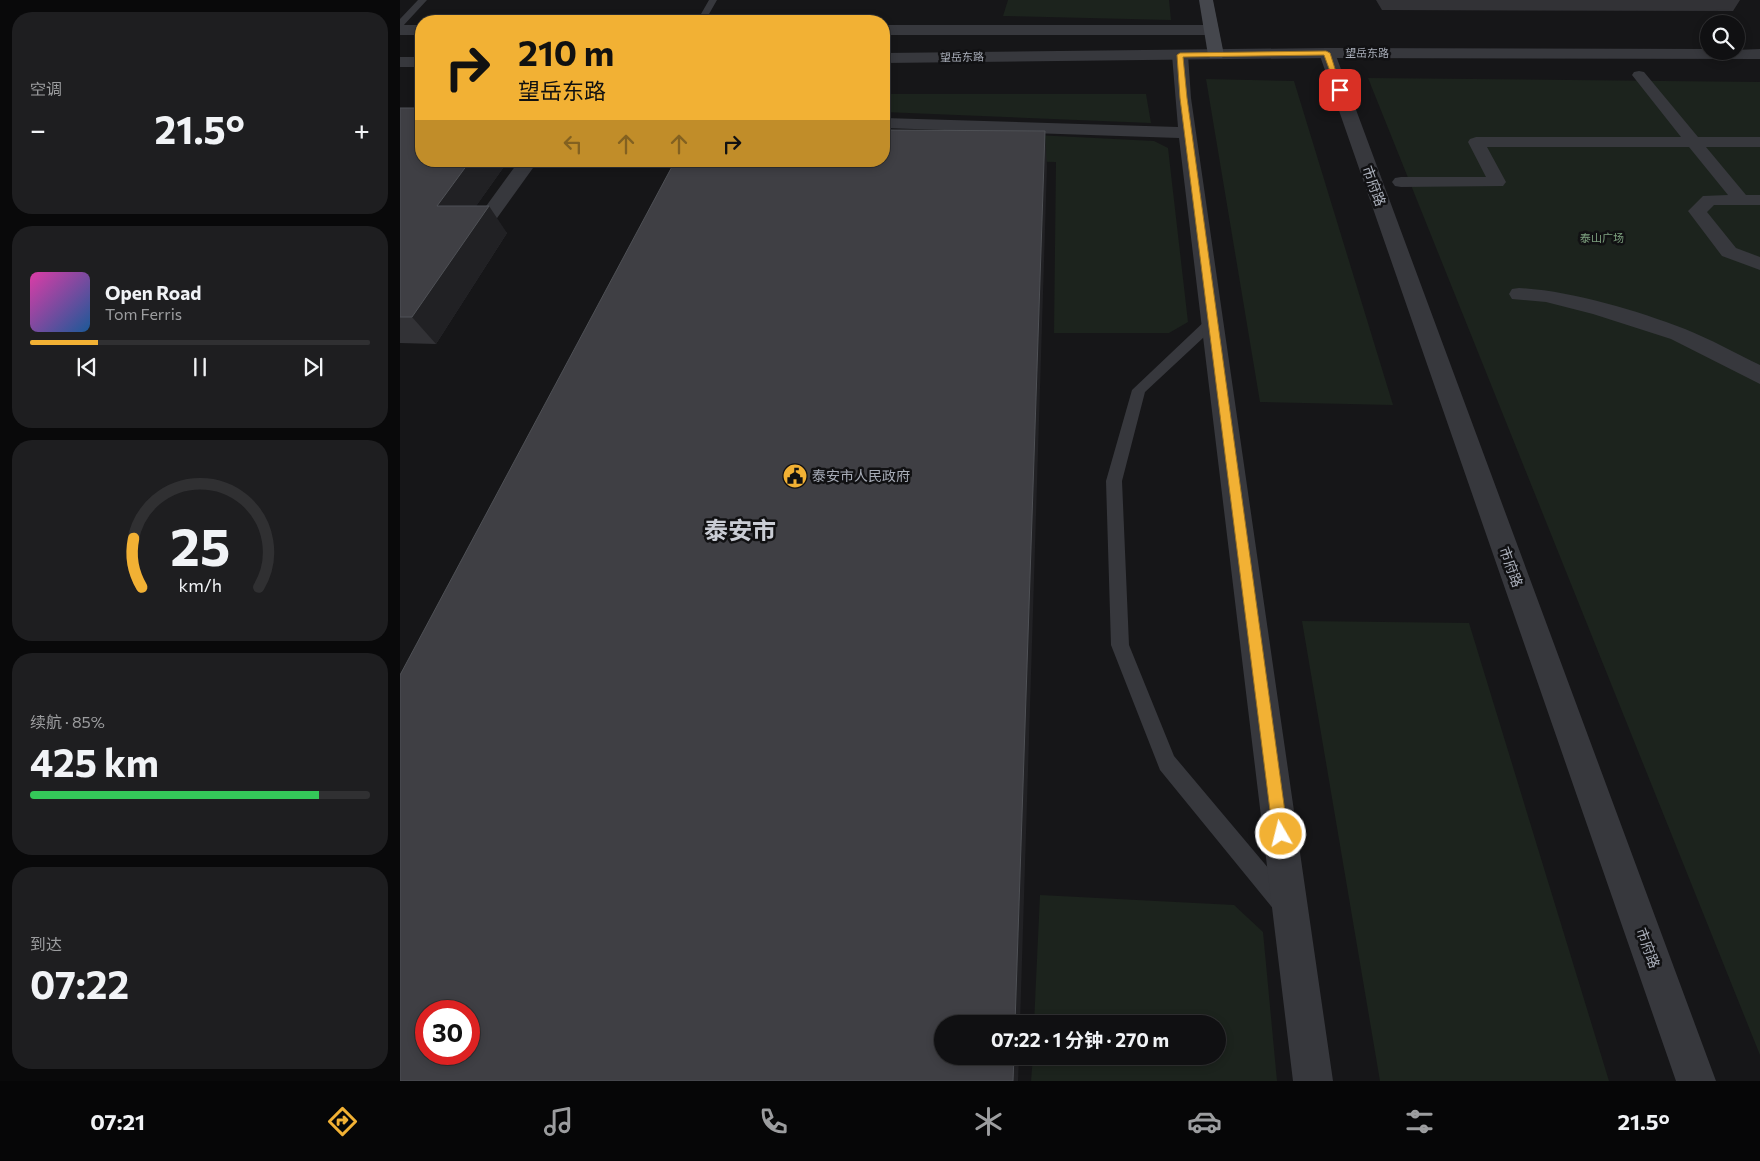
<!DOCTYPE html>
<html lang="zh">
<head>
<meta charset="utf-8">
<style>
  body { margin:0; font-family:Commissioner,"Noto Sans SC",sans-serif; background:#1e1e20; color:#f1f3f6; height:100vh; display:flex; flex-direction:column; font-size:19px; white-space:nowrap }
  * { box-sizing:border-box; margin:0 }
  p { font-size:16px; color:#9c9d9f }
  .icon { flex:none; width:28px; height:28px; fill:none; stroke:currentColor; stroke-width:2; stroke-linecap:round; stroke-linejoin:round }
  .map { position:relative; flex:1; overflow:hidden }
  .drawer { display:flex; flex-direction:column; gap:12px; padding:12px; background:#09090a; width:400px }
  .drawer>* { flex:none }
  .banner { position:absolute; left:15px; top:15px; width:475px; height:152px; border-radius:20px; box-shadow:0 2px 8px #0003,0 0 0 1px #303032; background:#f2b134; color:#111; overflow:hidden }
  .controls { position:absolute; left:1300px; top:15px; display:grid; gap:10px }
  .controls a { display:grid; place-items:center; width:45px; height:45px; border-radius:50%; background:#101012; box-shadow:0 2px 8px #0003,0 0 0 1px #303032; font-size:25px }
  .speed { position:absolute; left:15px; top:1000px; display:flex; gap:10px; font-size:25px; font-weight:700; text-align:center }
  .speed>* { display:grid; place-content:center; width:65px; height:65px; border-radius:50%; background:#101012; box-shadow:0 2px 8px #0003,0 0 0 1px #303032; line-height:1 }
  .speed .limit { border:8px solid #d22; background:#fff; color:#111 }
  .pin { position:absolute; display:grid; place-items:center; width:42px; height:42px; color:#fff; margin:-21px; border-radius:10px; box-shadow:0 2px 8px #0006 }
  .me { position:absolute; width:55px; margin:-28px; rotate:352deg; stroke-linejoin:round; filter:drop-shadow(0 0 4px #0008) }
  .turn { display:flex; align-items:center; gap:18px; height:105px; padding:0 20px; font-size:22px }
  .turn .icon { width:65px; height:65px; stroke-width:2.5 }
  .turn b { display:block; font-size:35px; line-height:42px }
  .lanes { display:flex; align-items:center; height:48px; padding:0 20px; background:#0003; justify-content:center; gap:25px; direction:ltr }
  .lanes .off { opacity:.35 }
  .big { font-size:38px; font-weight:700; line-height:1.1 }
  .drawer .widget { flex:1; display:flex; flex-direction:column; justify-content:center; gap:8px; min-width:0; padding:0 18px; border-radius:20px; background:#1e1e20 }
  .drawer .dial { align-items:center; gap:0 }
  .dial svg { height:130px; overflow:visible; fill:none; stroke:#303032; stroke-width:7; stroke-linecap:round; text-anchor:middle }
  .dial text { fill:#f1f3f6; stroke:none }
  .song { display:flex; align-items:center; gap:15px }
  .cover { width:60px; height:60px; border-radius:8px; background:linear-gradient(135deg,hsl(320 70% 55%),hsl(210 70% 35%)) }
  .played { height:5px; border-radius:2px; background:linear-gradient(90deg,#f2b134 20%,#303032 20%) }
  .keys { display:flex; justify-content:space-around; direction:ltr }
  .heat { display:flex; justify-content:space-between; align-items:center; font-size:28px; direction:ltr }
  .charge { height:8px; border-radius:4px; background:linear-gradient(90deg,#34c759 85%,#303032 0) }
  .trip { position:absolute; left:534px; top:1015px; width:292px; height:50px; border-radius:25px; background:#101012; box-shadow:0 2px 8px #0003,0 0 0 1px #303032; font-weight:700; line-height:50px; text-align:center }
  .menu { display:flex; height:80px; justify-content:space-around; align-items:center; background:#060607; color:#9c9d9f }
  .menu .icon { width:35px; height:35px }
  .menu .active { color:#f2b134 }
  .menu b { font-size:22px; color:#f1f3f6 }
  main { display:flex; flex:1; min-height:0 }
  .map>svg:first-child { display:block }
  .green { fill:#1c231d }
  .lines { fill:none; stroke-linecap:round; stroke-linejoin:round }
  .service { fill:#37383d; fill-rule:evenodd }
  .pedestrian { fill:#37383d; fill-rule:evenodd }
  .minor { fill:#37383d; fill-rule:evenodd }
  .tertiary { fill:#37383d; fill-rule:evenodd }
  .secondary { fill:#45474d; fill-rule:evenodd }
  .wall { fill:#323236 }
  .shaded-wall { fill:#212124 }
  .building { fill:#3f3f44; stroke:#4f5156; fill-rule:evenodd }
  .route { fill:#f2b134; stroke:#9d7322 }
  .labels { text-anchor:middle; stroke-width:5; stroke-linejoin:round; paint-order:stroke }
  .far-street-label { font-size:11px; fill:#a8adb8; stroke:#111113 }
  .far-park-label { font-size:11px; fill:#7fa381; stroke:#111113 }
  .street-label { font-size:14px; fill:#a8adb8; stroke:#111113 }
  .poi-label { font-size:14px; fill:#a8adb8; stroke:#111113; text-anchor:start }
  .town-label { font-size:24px; font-weight:bold; fill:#c9ccd4; stroke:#111113 }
</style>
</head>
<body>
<main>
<section class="drawer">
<div class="widget"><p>空调</p>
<div class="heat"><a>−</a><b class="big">21.5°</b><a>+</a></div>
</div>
<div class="widget">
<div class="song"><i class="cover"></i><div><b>Open Road</b><p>Tom Ferris</p></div></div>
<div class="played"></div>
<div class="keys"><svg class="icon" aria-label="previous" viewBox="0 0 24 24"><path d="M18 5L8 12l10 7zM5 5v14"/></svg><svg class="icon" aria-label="pause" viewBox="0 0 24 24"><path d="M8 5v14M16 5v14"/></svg><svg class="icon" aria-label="next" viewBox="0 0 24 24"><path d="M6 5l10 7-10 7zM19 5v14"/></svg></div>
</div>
<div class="widget dial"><svg viewBox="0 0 100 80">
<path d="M14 69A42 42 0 1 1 86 69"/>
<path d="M14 69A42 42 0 0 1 9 39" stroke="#f2b134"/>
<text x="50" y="56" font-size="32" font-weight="700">25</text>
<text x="50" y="72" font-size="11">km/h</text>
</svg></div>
<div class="widget"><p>续航 · 85%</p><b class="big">425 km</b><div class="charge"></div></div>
<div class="widget"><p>到达</p><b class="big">07:22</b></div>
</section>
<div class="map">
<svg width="1360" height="1081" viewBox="0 0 1360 1081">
  <rect width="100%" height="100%" fill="#161618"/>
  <path class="green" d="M608,0H769L771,20L603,16Z
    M968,78L1360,82V1055Z
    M806,79L894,81L993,405L860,402Z
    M484,94H746L751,123L484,112Z
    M616,134L754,141L768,148L788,322L769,333H654L656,162L610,161Z
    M902,621L1069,623L1209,1081H980Z
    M640,895L834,905L863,932L877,1081H631L633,1056H818V1024H634Z"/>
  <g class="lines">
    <path class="service" d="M18,0H27L3,26L0,27V19Z
      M309,0H317L305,21H297Z
      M813,317L818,318L820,321L818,324L745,392L722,481L729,645L774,756L891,895L894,903L891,911L883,914L875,911L760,770L711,645L706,481L732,390L808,318Z"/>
    <path class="pedestrian" d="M1239,71L1244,72L1298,137H1360V147H1306L1346,195H1360V205H1314L1307,212L1336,248L1360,257V270L1322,256L1288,211L1303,196L1328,195L1289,147H1087L1106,182L1103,186L1001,187L995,186L992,182L995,178L1001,177H1086L1068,142L1070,139L1076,137H1281L1232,75L1234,72Z
      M1119,288C1172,291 1235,310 1285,329C1310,339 1335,353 1360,365V384L1271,339L1193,314L1146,302L1112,299L1109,294L1112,289Z"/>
    <path class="minor" d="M0,25H21V35H0Z
      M484,25H811L816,27L819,30L816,33L811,35H484Z
      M927,48L933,50L935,53L1316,1081H1276L919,53L921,50Z
      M780,50L786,52L788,55L791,98L933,1081H893L779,138L484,128V118L778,127L772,55L774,52Z
      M119,161H138L77,246L70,248L63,246L60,242Z"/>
    <path class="tertiary" d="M927,48L1309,49V51L1360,49V59L927,58L484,63V53Z
      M0,57H21V67H0Z"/>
    <path class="secondary" d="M799,0H813L824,55L822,58H810L808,55Z"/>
  </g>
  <path class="wall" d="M976,0H1340L1333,11L982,10Z
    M0,108L108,161L76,206L107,233L36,344L0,343Z"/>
  <path class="shaded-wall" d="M645,131L647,166L620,1024H615Z
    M70,161H108L57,233L37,206Z
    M89,206L107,233L36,344L12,317Z
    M614,1056H619L618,1081H613Z"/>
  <path class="building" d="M0,108H21V161H70L37,206H89L12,317H0Z
    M484,130L645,131L615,1024H542V1056H614L613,1081H0V675L275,161H484ZM26,1011H69V1054H26Z"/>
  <path class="route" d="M926,51L930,53L942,91L937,90L924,55L783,57L787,98L888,834L886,839L881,841L876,839L873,834L780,98L777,55L780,53Z"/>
  <defs>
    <symbol id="civic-disc" viewBox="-11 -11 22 22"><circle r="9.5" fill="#f2b134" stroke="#111113"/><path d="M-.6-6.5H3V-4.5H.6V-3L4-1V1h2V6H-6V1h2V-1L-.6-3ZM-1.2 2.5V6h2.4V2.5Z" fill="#111"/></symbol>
  </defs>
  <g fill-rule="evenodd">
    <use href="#civic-disc" x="381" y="462" width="28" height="28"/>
  </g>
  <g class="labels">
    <g class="far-street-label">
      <text x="967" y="57">望岳东路</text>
      <text transform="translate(562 57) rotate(-1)" y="4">望岳东路</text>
    </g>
    <g class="far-park-label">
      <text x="1202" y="242">泰山广场</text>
    </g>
    <g class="street-label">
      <text transform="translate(974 186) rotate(70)" y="5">市府路</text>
      <text transform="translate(1111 567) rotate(70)" y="5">市府路</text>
      <text transform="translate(1248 948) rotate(70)" y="5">市府路</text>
    </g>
    <g class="poi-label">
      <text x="412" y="481">泰安市人民政府</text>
    </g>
    <g class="town-label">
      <text x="340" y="539">泰安市</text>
    </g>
  </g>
</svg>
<div class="controls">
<a><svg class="icon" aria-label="search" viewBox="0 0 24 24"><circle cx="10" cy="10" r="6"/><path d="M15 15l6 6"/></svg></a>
</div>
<div class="speed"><div class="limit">30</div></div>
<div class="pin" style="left:940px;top:90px;background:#d93025"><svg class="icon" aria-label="arrive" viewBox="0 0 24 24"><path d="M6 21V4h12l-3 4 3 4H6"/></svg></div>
<svg class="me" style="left:881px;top:834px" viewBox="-20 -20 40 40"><circle r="17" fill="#f2b134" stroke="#fff" stroke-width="3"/><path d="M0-11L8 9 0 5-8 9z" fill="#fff"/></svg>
<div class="trip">07:22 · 1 分钟 · 270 m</div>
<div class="banner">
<div class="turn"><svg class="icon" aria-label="right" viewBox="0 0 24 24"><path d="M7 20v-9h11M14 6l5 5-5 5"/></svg><div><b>210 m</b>望岳东路</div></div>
<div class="lanes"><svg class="icon off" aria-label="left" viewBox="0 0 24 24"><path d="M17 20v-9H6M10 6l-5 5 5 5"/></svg><svg class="icon off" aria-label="ahead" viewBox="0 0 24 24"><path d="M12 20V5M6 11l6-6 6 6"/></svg><svg class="icon off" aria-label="ahead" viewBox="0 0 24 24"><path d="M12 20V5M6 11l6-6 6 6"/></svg><svg class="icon" aria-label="right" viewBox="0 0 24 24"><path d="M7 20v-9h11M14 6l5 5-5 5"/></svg></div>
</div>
</div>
</main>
<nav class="menu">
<b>07:21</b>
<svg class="icon active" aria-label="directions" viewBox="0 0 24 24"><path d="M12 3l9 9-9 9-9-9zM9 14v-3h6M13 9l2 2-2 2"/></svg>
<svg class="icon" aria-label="music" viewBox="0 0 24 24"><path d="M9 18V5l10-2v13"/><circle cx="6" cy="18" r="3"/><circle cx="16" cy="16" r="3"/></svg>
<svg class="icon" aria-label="phone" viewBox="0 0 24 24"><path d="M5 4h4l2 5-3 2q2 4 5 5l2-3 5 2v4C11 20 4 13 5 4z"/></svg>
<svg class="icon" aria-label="climate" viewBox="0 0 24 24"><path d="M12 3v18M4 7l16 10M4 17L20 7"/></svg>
<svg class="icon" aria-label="car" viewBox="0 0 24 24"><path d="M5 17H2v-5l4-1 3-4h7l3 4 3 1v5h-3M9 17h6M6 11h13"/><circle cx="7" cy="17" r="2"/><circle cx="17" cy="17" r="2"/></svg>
<svg class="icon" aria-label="filters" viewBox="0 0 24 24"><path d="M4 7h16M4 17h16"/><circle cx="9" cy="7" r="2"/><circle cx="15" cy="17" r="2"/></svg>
<b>21.5°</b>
</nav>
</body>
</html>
